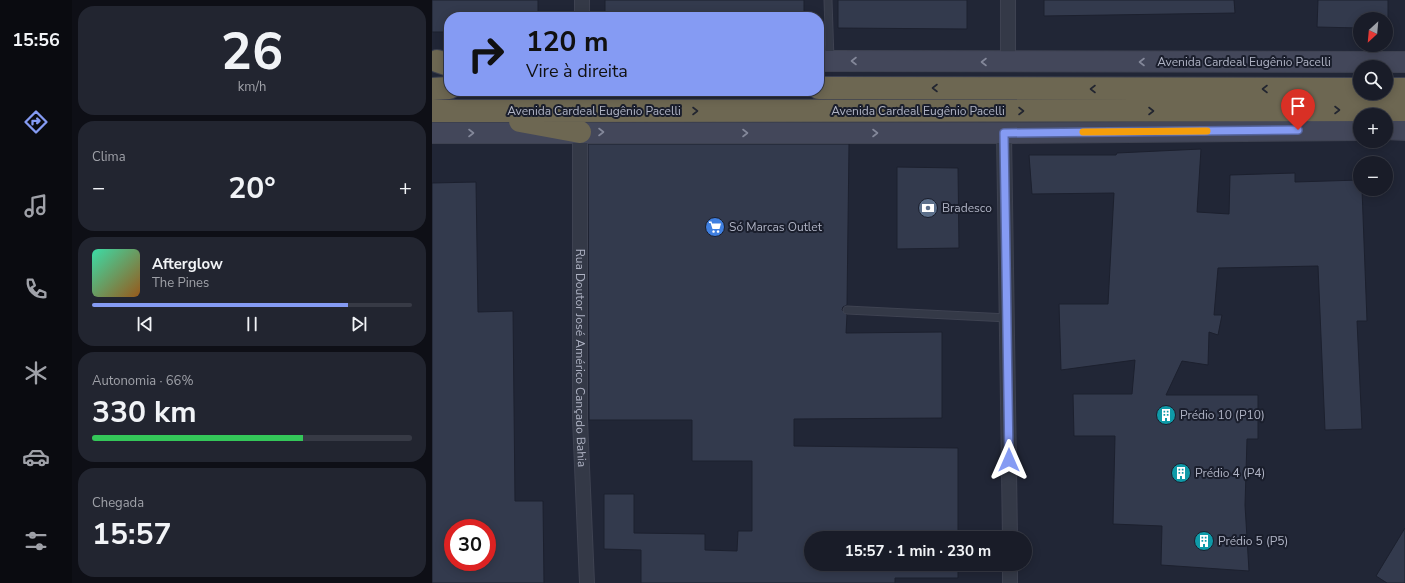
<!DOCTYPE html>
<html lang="pt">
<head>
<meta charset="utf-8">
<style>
  body { margin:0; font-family:"Nunito Sans",sans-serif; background:#222530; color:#f1f3f6; height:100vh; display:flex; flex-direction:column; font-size:15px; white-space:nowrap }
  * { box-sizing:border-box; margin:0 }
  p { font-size:13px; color:#9fa1a8 }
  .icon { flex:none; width:22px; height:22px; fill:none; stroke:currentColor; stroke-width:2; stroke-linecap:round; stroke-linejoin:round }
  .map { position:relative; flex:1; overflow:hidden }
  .sheet { display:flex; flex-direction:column; gap:6px; padding:6px; background:#0e0f16; width:360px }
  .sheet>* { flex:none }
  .hud { position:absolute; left:12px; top:12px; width:380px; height:84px; border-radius:16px; box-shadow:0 2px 10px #0003,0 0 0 1px #373a45; background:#859bf3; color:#111; overflow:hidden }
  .needle { width:26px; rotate:206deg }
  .controls { position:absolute; left:921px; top:12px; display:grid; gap:8px }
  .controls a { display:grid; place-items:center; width:40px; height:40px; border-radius:50%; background:#191c28; box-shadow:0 2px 10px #0003,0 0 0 1px #373a45; font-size:20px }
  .speed { position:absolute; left:12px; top:519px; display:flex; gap:8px; font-size:20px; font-weight:700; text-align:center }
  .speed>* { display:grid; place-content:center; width:52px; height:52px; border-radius:50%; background:#191c28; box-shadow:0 2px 10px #0003,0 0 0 1px #373a45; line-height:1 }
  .speed .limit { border:6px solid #d22; background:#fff; color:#111 }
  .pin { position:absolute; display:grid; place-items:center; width:34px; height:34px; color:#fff; margin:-41px -17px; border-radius:50% 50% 50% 0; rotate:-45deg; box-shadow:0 0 4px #0007 }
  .pin .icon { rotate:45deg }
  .me { position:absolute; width:44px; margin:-22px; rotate:0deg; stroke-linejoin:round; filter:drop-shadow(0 0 3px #0008) }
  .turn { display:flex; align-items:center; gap:14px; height:84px; padding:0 16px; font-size:18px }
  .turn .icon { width:52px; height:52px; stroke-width:2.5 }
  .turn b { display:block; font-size:28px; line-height:34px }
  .big { font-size:30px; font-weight:700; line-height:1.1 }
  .sheet .tile { flex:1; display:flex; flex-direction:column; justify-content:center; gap:6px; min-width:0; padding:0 14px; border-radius:16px; background:#222530 }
  .sheet .dial { align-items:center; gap:0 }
  .dial b { font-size:52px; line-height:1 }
  .song { display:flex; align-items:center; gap:12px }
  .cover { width:48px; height:48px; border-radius:6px; background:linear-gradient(135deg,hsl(160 70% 55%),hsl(30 70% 35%)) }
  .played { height:4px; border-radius:2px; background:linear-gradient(90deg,#859bf3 80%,#373a45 80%) }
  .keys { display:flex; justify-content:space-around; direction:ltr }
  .heat { display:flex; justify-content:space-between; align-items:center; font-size:22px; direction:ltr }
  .charge { height:6px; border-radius:3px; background:linear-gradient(90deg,#34c759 66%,#373a45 0) }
  .trip { position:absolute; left:372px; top:531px; width:228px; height:40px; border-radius:20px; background:#191c28; box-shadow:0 2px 10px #0003,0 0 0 1px #373a45; font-weight:700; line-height:40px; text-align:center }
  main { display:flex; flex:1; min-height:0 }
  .dock { display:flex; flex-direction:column; width:72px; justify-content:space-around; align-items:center; background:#0a0b10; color:#9fa1a8 }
  .dock .icon { width:28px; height:28px }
  .dock .active { color:#859bf3 }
  .dock b { font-size:18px; color:#f1f3f6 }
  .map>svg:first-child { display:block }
  .building { fill:#333a4d; stroke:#1c202e; fill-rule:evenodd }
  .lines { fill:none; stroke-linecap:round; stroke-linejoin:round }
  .lane-casing { stroke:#3e4251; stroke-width:9 }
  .street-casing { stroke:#3e4251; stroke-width:16 }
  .secondary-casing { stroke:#3e4251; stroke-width:22 }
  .highway-casing { stroke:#3c404f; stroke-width:24 }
  .lane { stroke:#343947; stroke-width:7 }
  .street { stroke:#343947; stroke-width:14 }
  .secondary { stroke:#43475a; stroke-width:20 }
  .highway { stroke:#6d6752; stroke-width:22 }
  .oneway { stroke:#84889a }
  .oneway2 { stroke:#222530 }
  .route-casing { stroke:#56659e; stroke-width:10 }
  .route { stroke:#859bf3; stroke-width:7 }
  .slow { stroke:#f59e0b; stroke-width:7 }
  .labels { text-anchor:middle; stroke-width:4; stroke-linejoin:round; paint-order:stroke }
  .street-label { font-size:12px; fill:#afb3c4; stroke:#1a1e2c }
  .poi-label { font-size:12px; fill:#afb3c4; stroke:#1a1e2c; text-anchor:start }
</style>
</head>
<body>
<main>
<nav class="dock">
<b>15:56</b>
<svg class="icon active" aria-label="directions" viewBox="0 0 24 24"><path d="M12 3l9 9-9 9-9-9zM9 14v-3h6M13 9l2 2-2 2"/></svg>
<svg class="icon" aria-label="music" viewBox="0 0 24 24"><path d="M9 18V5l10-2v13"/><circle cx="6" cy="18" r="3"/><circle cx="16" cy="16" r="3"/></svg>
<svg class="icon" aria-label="phone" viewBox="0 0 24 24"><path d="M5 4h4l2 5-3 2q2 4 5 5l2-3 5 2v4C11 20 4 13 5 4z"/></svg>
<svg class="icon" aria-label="climate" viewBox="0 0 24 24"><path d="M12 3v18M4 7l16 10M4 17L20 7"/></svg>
<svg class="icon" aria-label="car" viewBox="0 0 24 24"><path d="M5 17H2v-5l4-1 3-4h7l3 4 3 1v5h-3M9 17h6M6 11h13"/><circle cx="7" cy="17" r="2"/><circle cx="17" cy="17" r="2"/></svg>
<svg class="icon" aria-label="filters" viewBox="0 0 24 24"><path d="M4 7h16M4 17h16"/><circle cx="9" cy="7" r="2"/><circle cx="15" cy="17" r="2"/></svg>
</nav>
<section class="sheet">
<div class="tile dial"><b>26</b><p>km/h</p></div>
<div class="tile"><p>Clima</p>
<div class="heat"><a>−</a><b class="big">20°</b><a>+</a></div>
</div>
<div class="tile">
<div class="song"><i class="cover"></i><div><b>Afterglow</b><p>The Pines</p></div></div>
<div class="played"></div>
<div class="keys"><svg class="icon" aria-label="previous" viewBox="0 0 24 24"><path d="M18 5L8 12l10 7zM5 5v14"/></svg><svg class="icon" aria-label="pause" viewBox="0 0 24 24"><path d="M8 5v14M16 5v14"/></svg><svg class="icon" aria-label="next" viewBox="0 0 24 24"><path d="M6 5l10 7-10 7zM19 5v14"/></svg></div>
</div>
<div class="tile"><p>Autonomia · 66%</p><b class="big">330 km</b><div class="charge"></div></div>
<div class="tile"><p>Chegada</p><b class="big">15:57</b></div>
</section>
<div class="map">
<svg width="973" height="583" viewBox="0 0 973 583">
  <rect width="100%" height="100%" fill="#212636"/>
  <path class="building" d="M0,0H106V17H17V32H0Z
    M173,0H372V17H173Z
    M406,0H535V29L406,28Z
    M612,0H802L803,13L612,16Z
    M886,0H956V28H954V19H928V28L885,27Z
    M156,144H417L415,305L411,307L410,310L415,315L414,333L510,332V418L362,419V446L526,448V538H379V564H526V578H463V583H209V550L172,549V494H202V533L273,534V550L305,551L306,531H320V461H260V420H157Z
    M769,149L765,212L797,214L798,175L863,173V182L928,180V189H930L935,321H925L930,429L893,430L886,266L786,268L782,315H790L786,335L777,332L776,365L750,361L734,395H826V439H815L813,505L817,571L729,565L730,526L681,524L683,436H642L641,394H700L703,360L629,370L627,304H676L682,193L600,194L597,155H684L685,153Z
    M465,167L526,168L527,248L465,249Z
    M44,182L46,312L81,311L83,501H111L112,583H0V183ZM21,528H55V562H21Z
    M973,528V583H955L944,576Z"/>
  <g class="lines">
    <defs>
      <path id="lane" d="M396,0L398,59
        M415,310L576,318"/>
      <g id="street">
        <path d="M150,0V17"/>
        <path d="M576,0V62"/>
        <path id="s1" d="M148,132V420L155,583"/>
        <path d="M572,133L578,538"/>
        <path d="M578,564V583"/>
      </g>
      <path id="secondary" d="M387,61L973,62
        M954,129L973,130
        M0,133H572L928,130"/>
      <path id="highway" d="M5,61L17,65
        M387,88L928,89
        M0,89L17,88
        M954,89H973
        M0,111L973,110
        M88,121L148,132"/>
    </defs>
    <use href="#lane" class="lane-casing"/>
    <use href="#street" class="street-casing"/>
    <use href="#secondary" class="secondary-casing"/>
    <use href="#highway" class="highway-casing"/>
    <use href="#lane" class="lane"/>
    <use href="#street" class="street"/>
    <use href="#secondary" class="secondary"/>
    <use href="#highway" class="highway"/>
  </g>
  <defs><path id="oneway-chevron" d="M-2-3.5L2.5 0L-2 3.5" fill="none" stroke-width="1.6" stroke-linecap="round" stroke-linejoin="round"/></defs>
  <g class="oneway">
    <use href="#oneway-chevron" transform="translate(422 61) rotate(-180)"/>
    <use href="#oneway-chevron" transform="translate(552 62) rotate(-180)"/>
    <use href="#oneway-chevron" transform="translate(710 62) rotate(-180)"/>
    <use href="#oneway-chevron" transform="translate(169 132)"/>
    <use href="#oneway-chevron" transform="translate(39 133)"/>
    <use href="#oneway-chevron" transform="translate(313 133)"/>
    <use href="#oneway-chevron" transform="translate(443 133)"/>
  </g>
  <g class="oneway2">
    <use href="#oneway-chevron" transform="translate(503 88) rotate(-180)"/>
    <use href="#oneway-chevron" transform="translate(661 89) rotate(-180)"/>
    <use href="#oneway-chevron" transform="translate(833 89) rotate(-180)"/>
    <use href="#oneway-chevron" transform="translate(905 110)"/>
    <use href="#oneway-chevron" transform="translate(263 111)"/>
    <use href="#oneway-chevron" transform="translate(589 111)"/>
    <use href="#oneway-chevron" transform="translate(719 111)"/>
  </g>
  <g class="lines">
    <defs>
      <path id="route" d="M577,460L572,133L866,130"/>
    </defs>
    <use href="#route" class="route-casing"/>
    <use href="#route" class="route"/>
    <path class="slow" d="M651,132L775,131"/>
  </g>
  <defs>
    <symbol id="bank-disc" viewBox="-11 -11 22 22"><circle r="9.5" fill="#5c6f8a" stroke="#1a1e2c"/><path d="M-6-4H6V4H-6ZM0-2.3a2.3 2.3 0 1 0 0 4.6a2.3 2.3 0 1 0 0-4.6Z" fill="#fff"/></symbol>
    <symbol id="supermarket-disc" viewBox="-11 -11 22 22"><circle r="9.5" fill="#3f7fe0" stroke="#1a1e2c"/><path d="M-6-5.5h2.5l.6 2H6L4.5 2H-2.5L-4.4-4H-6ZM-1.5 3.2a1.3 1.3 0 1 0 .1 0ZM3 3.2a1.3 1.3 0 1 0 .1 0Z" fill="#fff"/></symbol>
    <symbol id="building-disc" viewBox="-11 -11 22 22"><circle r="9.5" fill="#0f9aa8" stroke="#1a1e2c"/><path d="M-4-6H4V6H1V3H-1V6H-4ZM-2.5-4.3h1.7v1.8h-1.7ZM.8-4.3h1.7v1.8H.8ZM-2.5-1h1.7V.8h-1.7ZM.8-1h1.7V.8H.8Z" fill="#fff"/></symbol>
  </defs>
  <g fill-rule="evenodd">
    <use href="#bank-disc" x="485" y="197" width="22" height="22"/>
    <use href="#supermarket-disc" x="272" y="216" width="22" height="22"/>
    <use href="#building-disc" x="723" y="404" width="22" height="22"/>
    <use href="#building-disc" x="738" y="462" width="22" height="22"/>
    <use href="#building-disc" x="761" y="530" width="22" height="22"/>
  </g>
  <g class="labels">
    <g class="street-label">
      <text x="812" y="66">Avenida Cardeal Eugênio Pacelli</text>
      <text x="162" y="115">Avenida Cardeal Eugênio Pacelli</text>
      <text x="486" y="115">Avenida Cardeal Eugênio Pacelli</text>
      <text dy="4" stroke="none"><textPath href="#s1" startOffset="226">Rua Doutor José Américo Cançado Bahia</textPath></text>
    </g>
    <g class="poi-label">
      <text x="510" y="212">Bradesco</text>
      <text x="297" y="231">Só Marcas Outlet</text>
      <text x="748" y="419">Prédio 10 (P10)</text>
      <text x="763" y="477">Prédio 4 (P4)</text>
      <text x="786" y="545">Prédio 5 (P5)</text>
    </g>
  </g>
</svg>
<div class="controls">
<a><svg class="needle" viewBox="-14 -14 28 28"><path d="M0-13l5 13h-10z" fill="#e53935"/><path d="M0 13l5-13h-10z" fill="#9fa1a8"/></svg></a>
<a><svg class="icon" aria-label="search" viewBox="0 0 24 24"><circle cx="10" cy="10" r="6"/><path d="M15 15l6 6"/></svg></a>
<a>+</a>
<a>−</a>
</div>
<div class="speed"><div class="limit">30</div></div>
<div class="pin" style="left:866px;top:130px;background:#d93025"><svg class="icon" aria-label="arrive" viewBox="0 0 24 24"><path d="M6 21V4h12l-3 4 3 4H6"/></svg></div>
<svg class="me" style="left:577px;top:460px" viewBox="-20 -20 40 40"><path d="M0-17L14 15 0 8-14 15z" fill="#859bf3" stroke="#fff" stroke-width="4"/></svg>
<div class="trip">15:57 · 1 min · 230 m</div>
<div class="hud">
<div class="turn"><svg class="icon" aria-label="right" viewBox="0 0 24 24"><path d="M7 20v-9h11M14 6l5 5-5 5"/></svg><div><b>120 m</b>Vire à direita</div></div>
</div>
</div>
</main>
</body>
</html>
